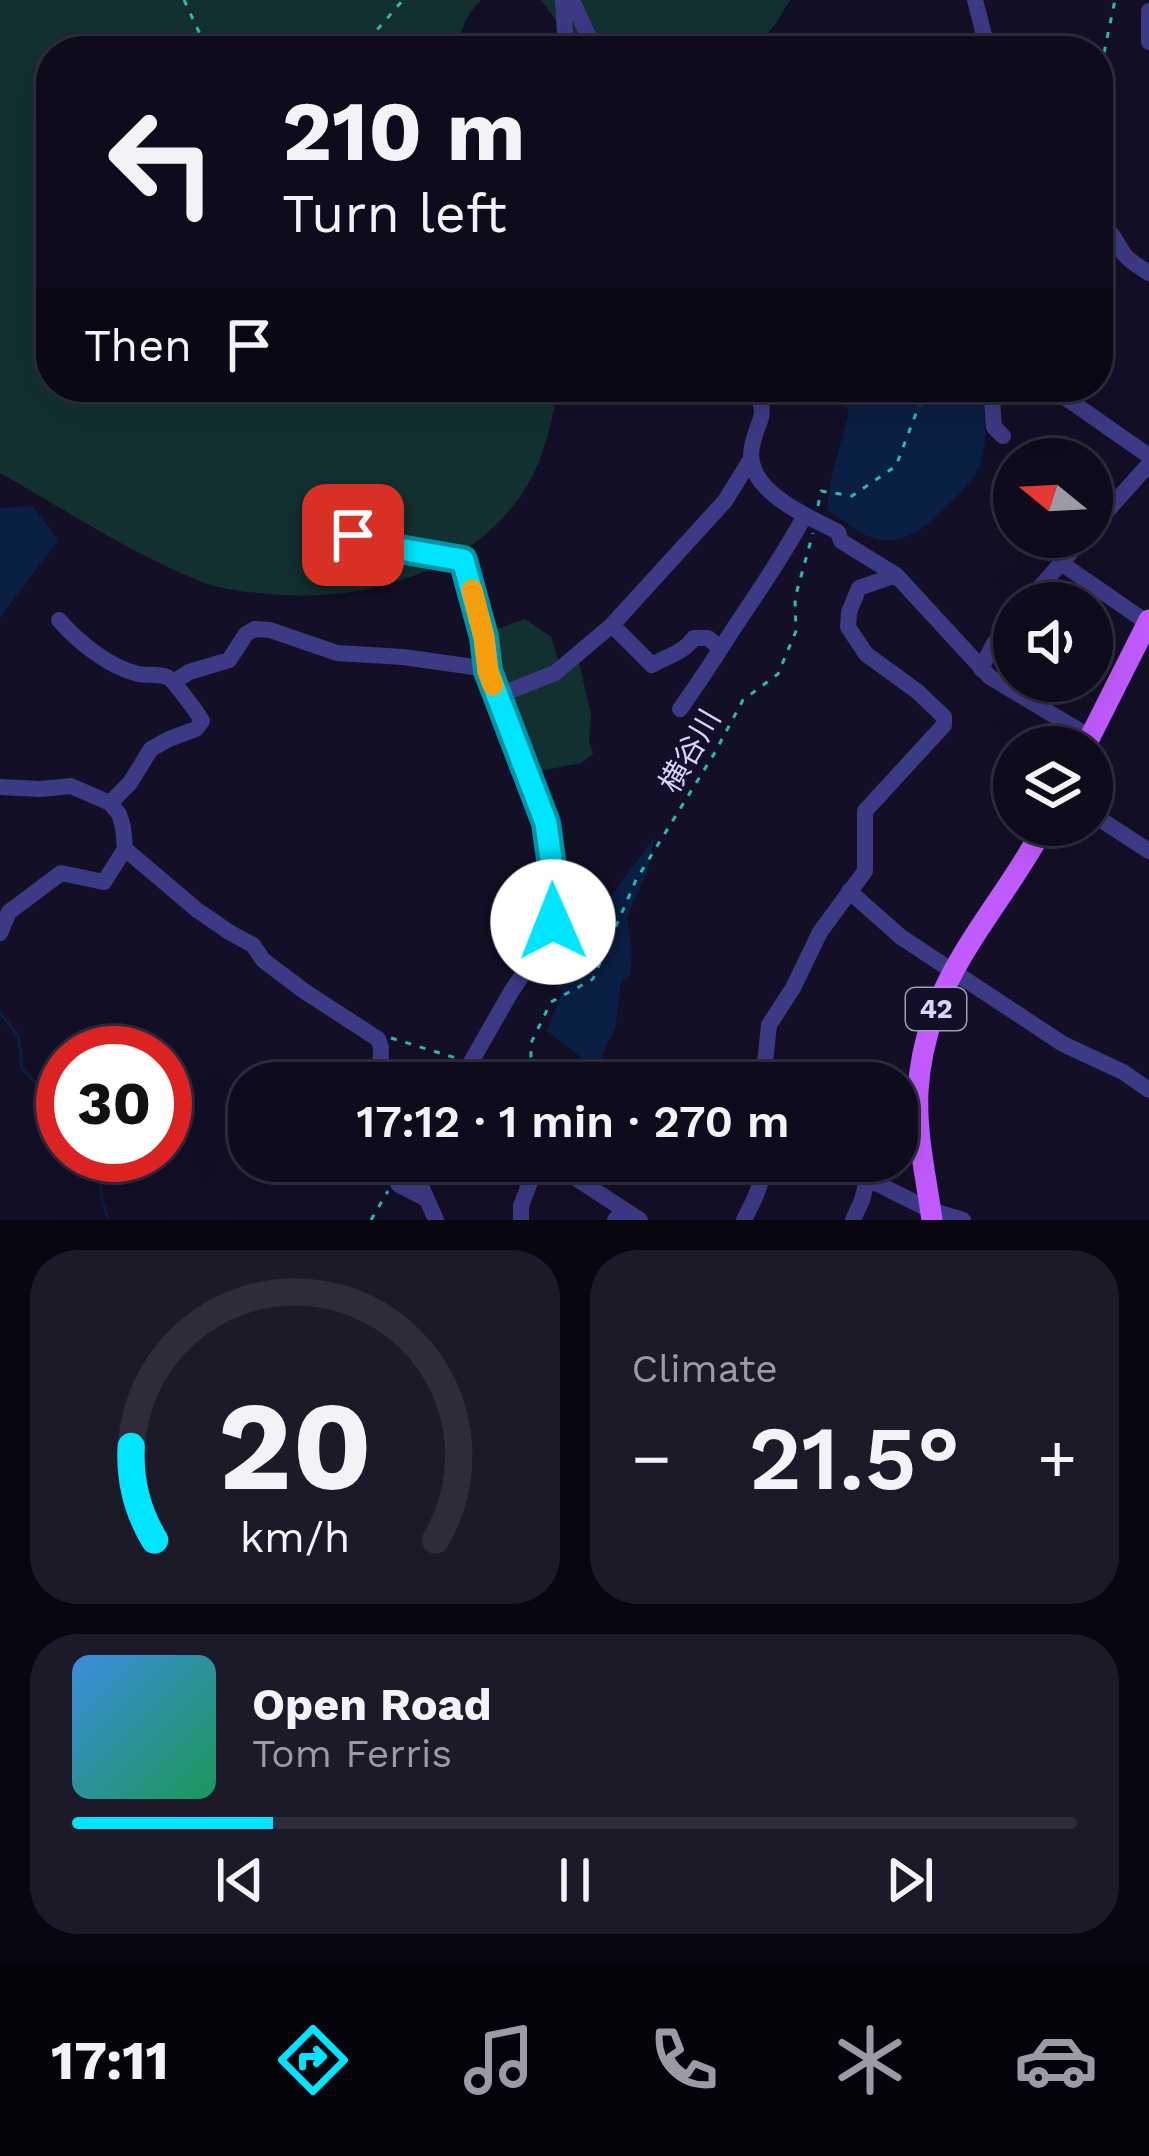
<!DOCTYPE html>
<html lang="en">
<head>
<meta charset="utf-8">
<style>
  body { margin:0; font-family:"Work Sans","Noto Sans JP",sans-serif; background:#1c1929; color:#f1f3f6; height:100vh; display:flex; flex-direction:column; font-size:45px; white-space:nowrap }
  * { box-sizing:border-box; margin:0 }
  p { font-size:39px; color:#9b9ba3 }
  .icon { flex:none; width:66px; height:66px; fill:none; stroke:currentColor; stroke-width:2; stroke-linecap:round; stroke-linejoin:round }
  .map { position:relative; height:1220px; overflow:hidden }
  .panel { display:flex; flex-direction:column; gap:30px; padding:30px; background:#08060f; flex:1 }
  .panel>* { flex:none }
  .top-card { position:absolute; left:36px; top:36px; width:1077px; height:366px; border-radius:48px; box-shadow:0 12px 48px #0002,0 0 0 3px #2e2b3b; background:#0e0b1c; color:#f1f3f6; overflow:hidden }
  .needle { width:78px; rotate:288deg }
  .buttons { position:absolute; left:993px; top:438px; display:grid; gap:24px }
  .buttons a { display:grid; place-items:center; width:120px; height:120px; border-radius:50%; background:#0e0b1c; box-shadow:0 12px 48px #0002,0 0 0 3px #2e2b3b; font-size:60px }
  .speed { position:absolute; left:36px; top:1026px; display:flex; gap:24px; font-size:60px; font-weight:700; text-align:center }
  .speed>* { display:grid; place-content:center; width:156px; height:156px; border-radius:50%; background:#0e0b1c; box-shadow:0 12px 48px #0002,0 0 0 3px #2e2b3b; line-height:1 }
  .speed .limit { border:18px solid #d22; background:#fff; color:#111 }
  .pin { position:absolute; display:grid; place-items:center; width:102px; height:102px; color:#fff; margin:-51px; border-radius:24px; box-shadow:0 6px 18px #0006 }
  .me { position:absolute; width:132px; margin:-66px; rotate:359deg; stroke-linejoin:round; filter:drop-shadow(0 0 9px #0008) }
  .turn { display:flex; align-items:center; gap:42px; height:252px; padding:0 48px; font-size:54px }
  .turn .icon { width:156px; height:156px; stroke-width:2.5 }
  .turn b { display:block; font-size:84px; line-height:102px }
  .then { display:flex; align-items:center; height:114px; padding:0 48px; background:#0003; gap:24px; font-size:45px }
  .big { font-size:90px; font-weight:600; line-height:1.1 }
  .panel .widget { flex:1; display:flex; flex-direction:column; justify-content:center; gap:18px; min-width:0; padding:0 42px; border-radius:48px; background:#1c1929 }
  .panel .dial { align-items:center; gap:0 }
  .dial svg { height:312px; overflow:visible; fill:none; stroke:#2e2b3b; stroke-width:7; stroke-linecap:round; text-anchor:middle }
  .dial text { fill:#f1f3f6; stroke:none }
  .song { display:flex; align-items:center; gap:36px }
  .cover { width:144px; height:144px; border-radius:18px; background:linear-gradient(135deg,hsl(210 70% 55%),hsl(150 70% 35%)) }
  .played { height:12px; border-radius:6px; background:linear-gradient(90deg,#00e5ff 20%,#2e2b3b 20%) }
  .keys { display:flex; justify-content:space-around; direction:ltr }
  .heat { display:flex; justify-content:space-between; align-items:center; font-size:66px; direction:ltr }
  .panel .tiles { flex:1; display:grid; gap:30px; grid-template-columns:1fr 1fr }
  .widget:last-child { grid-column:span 2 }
  .trip { position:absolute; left:228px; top:1062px; width:690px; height:120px; border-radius:48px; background:#0e0b1c; box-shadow:0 12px 48px #0002,0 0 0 3px #2e2b3b; font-weight:600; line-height:120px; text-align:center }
  .dock { display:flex; height:192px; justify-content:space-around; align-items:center; background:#06040b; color:#9b9ba3 }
  .dock .icon { width:84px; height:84px }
  .dock .on { color:#00e5ff }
  .dock b { font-size:54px; color:#f1f3f6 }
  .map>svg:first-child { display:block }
  .green { fill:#12302f }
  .water { fill:#0a1f44 }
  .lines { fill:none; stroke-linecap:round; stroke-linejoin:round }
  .stream { stroke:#0a1f44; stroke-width:3 }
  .path { stroke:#2fb8b0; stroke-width:3; stroke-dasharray:6 9; stroke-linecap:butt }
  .minor { stroke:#3d3a85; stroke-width:16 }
  .major { stroke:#c25bff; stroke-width:21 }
  .route-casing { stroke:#0095a6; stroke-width:30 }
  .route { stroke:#00e5ff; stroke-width:21 }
  .slow { stroke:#f59e0b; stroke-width:21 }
  .labels { text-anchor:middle; stroke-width:12; stroke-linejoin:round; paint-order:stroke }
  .shield { fill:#130f26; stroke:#9e99be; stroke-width:3 }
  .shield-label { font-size:27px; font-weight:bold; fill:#d9d4ff }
  .street-label { font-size:30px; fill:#d9d4ff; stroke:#130f26 }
</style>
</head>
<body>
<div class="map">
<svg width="1149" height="1220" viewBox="0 0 1149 1220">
  <rect width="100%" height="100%" fill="#130f26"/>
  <path class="green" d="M0,0H481C465,16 461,30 457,51H51V387H558C553,416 546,449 533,475C487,565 377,601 283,595C257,593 226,591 202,582C131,554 66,510 0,473Z
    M541,0H790L775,25L751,51H578Z
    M525,619L551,637L562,673L579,663L591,714L589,741L593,754L581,763L530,773L501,698L486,633Z"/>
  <path class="water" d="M871,387H981C984,412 989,438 981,462C975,481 960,494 946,507C915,538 887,555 848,524C840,518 832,515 827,509L831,480L849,411L838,401L844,393L867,395Z
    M33,506L58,541L0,618V508Z
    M655,836L647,872L627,917L632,951L630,975L621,983L615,1029L596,1069L547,1031L563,991L555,988L571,971L586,936L578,930L581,925L592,923Z"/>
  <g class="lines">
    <path class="stream" d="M0,1013L19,1037L22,1069L63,1109
      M101,1155V1196L108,1220"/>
    <path class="path" d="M184,0L208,51
      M250,51L363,46L403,0
      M1098,82L1115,0
      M818,506L821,491L852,496L896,466L926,387
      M391,1038L456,1058
      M483,1066L501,1072L511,1083
      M529,1083L548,1075L531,1057V1043L551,1002L593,979L636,880L714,754L743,700L778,674L796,631L795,598L813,533
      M371,1220L388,1191"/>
    <path class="minor" d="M563,0L566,51
      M572,0L595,51
      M975,0L988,51
      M1149,11V42
      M1098,224C1114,232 1115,241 1124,254C1130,262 1141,268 1149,273
      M755,387C768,419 760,414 753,442C739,489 806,515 838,532L841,541L896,575L990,677L1090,737
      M991,387L994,427L1003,436
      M1050,387L1149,456
      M1092,528L1149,464
      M353,535L389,547L463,560L484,637L488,671L546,823L557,903L545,941L511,992L459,1083
      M1061,563L1149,624
      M1026,603L1084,537
      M59,620C78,642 109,667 138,674C148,676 157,673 167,677C173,679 199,715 202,721L196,729L169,739L151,749L130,783L110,803
      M612,625L652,665C667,656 683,653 694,638H708L720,648
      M981,669L993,645L1014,617
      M175,681L189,672L229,660L246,634L255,629L270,630L337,653L403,657L488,669
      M497,696L555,673L612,625L725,501L751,459
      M680,709C695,688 709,667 723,645C751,601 781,561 805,515
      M0,787L40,789L71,786L110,803L119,814L123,827L125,849L104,882L61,873L9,912L0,933
      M1092,814L1149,851
      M125,849L197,910L229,932L253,945L263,960L304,991L378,1039L381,1047L380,1083
      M849,891L901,937L1063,1044L1123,1072L1149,1090
      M626,1083L635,1067L656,1083
      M766,1083L765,1064L769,1025L793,988L820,932L865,871V811L944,725V717L918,692L866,654L848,627L849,612L859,588L896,575
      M897,1119L908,1098L918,1090
      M333,1161L365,1171H390
      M419,1161L418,1179L436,1220
      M579,1161L571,1175L623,1209L615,1220
      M392,1162L390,1171L399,1185L426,1199
      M763,1176L816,1161L829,1168L866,1178L930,1210L963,1220
      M623,1209L640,1220
      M521,1220V1206L538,1161
      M744,1220C754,1199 765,1184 760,1161
      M853,1220L862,1200L872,1161"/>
    <path class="major" d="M1085,747L1149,620
      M932,1220C926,1177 916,1134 918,1091C925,977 996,917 1045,825"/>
  </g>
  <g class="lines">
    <defs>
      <path id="route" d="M353,535L388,547L463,560L484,637L488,671L546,823L557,903L553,922"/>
    </defs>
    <use href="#route" class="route-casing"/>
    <use href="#route" class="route"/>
    <path class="slow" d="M472,590L484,637L488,671L493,685"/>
  </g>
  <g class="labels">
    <rect class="shield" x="906" y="988" width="60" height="42" rx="9"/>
    <g class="shield-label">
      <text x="936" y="1018">42</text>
    </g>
    <g class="street-label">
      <text transform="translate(690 751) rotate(-60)" y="10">横谷川</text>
    </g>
  </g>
</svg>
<div class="buttons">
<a><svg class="needle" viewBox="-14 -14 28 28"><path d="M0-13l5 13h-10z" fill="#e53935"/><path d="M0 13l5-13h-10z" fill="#9b9ba3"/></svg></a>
<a><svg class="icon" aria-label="sound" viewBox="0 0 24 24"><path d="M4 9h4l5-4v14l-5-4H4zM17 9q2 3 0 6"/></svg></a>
<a><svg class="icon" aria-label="layers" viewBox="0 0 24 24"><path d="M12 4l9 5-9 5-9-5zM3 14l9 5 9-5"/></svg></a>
</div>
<div class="speed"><div class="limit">30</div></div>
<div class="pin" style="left:353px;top:535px;background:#d93025"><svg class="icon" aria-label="arrive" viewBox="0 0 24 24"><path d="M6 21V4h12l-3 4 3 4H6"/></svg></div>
<svg class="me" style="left:553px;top:922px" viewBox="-20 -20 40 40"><circle r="19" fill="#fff"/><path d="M0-13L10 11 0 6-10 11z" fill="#00e5ff"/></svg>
<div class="trip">17:12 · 1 min · 270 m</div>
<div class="top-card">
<div class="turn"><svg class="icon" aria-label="left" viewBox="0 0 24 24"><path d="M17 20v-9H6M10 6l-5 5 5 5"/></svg><div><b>210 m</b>Turn left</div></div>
<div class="then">Then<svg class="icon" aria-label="arrive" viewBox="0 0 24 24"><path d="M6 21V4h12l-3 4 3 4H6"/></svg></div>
</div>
</div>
<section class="panel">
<div class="tiles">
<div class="widget dial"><svg viewBox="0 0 100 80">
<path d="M14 69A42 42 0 1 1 86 69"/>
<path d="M14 69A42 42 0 0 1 8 45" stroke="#00e5ff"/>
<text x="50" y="56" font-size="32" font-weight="700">20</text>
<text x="50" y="72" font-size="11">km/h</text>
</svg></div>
<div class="widget"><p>Climate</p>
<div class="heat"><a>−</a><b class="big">21.5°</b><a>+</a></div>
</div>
<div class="widget">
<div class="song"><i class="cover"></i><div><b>Open Road</b><p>Tom Ferris</p></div></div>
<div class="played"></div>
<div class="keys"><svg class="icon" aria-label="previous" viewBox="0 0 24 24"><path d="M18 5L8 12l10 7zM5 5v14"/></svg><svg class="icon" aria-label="pause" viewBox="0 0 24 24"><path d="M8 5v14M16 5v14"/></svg><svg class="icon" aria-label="next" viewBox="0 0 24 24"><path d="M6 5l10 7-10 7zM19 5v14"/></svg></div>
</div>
</div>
</section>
<nav class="dock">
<b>17:11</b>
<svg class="icon on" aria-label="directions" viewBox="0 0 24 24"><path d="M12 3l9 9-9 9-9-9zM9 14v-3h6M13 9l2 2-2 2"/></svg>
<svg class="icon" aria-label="music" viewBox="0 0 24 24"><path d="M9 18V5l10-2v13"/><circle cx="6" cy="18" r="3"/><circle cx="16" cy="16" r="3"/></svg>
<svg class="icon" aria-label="phone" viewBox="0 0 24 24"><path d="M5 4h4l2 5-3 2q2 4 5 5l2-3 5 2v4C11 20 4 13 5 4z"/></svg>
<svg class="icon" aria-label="climate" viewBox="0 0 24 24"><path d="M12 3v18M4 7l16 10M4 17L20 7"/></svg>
<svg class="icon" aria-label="car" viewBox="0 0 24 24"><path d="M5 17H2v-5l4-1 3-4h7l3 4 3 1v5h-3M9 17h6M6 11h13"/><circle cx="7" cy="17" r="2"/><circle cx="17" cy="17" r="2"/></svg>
</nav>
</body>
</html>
